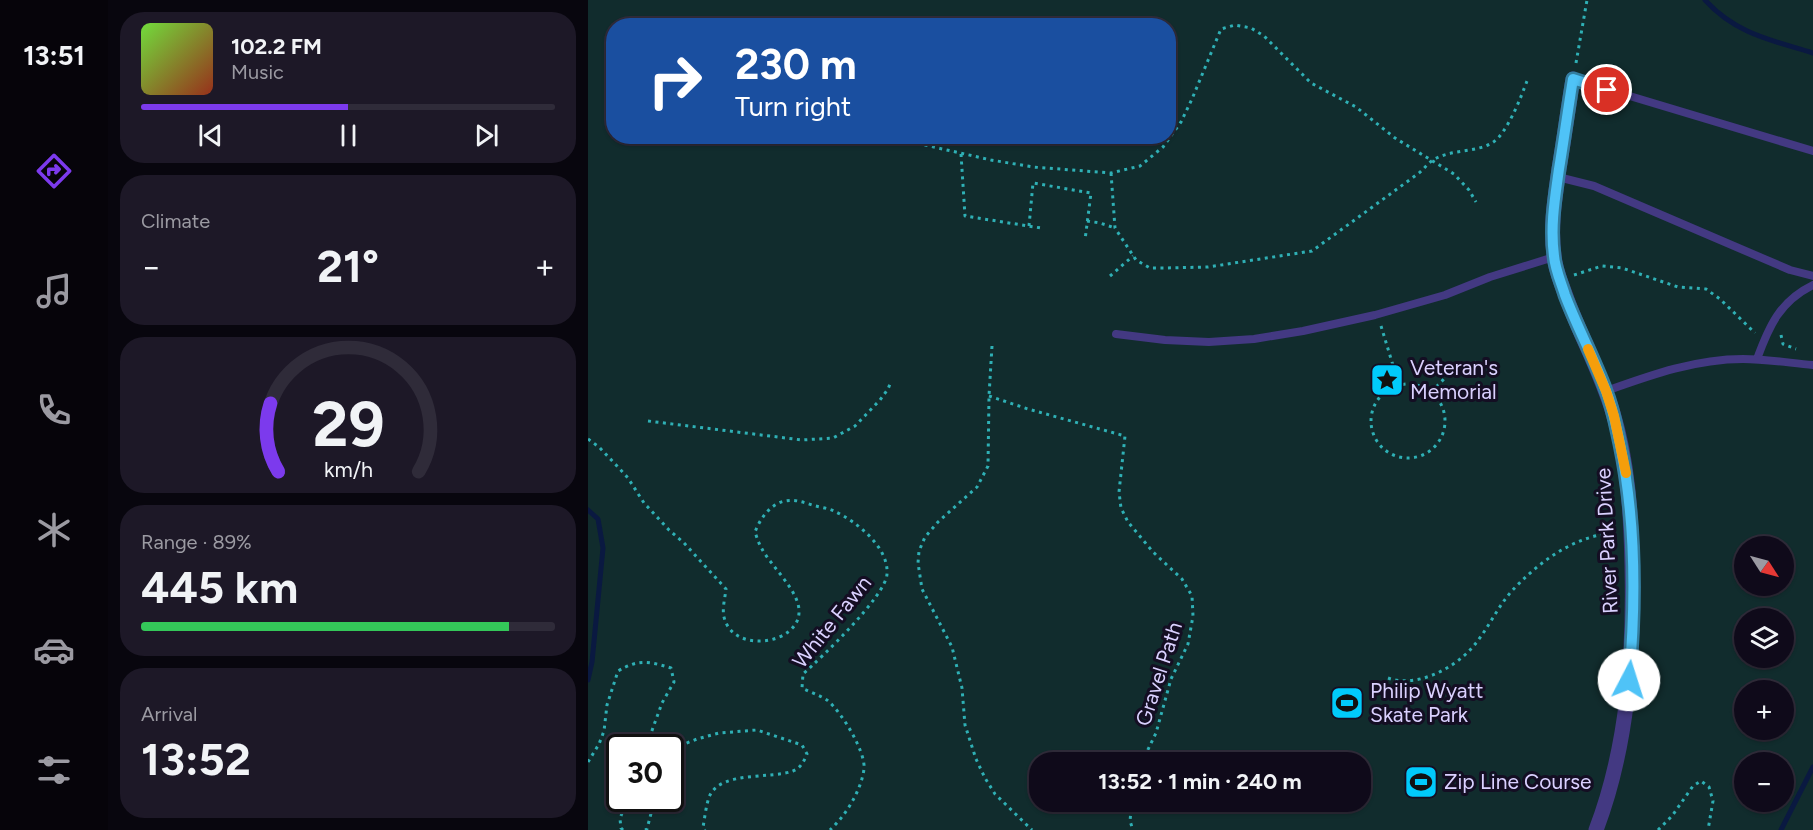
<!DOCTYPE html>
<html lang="en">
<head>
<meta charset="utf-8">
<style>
  body { margin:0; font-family:Figtree,sans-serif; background:#1d1827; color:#f1f3f6; height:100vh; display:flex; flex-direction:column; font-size:22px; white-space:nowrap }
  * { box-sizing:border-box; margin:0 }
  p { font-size:20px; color:#9b9aa2 }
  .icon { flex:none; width:33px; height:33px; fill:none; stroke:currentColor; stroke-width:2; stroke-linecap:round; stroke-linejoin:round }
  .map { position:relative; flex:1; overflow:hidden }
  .drawer { display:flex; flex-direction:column; gap:12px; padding:12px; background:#08060e; width:480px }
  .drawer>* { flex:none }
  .hud { position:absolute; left:18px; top:18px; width:570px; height:126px; border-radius:24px; box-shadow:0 2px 4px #0004,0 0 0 2px #2f2b39; background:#1a4fa0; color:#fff; overflow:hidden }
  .needle { width:39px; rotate:126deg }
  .buttons { position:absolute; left:1146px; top:536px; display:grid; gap:12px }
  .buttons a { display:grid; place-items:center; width:60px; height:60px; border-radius:50%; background:#0f0a1a; box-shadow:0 2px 4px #0004,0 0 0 2px #2f2b39; font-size:30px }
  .speed { position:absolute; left:18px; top:734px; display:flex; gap:12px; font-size:30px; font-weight:700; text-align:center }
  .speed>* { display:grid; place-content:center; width:78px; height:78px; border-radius:50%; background:#0f0a1a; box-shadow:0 2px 4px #0004,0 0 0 2px #2f2b39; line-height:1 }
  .speed .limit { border:3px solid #111; border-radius:9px; background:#fff; color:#111 }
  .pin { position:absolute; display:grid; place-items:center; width:51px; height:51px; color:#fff; margin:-26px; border:3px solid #fff; border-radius:50%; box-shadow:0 2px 6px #0007 }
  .me { position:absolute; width:66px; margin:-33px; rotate:5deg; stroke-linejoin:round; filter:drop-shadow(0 0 4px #0008) }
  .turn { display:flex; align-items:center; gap:21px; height:126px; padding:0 30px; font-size:27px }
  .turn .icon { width:78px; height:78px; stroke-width:2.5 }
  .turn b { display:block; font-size:42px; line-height:51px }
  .big { font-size:45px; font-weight:700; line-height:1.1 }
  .drawer .card { flex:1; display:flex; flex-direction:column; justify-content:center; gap:9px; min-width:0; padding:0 21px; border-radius:24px; background:#1d1827 }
  .drawer .dial { align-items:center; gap:0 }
  .dial svg { height:156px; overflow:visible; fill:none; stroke:#2f2b39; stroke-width:7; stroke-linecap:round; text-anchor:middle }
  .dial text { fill:#f1f3f6; stroke:none }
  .song { display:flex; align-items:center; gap:18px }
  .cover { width:72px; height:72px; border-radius:9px; background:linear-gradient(135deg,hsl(100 70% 55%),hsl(10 70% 35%)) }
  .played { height:6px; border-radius:3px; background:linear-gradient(90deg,#7c3aed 50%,#2f2b39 50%) }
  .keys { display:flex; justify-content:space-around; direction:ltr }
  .heat { display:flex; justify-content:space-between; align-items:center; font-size:33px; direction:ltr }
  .charge { height:9px; border-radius:4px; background:linear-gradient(90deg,#34c759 89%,#2f2b39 0) }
  .trip { position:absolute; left:441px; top:752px; width:342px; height:60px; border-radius:24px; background:#0f0a1a; box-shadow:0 2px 4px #0004,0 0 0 2px #2f2b39; font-weight:700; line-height:60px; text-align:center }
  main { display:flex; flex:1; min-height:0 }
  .tab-bar { display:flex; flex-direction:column; width:108px; justify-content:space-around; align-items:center; background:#06040a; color:#9b9aa2 }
  .tab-bar .icon { width:42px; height:42px }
  .tab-bar .selected { color:#7c3aed }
  .tab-bar b { font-size:27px; color:#f1f3f6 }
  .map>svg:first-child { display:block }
  .green { fill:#112c2d; fill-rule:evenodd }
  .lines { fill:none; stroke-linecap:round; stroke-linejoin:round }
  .stream { stroke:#0a1941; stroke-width:5 }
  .path { stroke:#2fb0b5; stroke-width:3; stroke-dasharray:3 4.5; stroke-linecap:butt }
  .service { stroke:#433982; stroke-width:8 }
  .minor { stroke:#433982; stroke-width:15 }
  .route-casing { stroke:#337fa1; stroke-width:15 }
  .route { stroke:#4fc3f7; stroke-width:10 }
  .slow { stroke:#f59e0b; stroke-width:10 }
  .labels { text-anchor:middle; stroke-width:6; stroke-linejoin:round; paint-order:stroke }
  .poi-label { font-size:21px; fill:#dad1ff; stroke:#140e23; text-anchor:start }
  .street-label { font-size:21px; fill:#dad1ff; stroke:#140e23 }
</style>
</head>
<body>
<main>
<nav class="tab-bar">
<b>13:51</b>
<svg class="icon selected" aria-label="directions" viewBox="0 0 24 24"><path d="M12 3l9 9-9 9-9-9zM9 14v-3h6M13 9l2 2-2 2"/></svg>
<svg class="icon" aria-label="music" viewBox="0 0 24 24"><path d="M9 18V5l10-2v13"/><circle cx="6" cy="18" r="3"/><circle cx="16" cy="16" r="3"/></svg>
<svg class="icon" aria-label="phone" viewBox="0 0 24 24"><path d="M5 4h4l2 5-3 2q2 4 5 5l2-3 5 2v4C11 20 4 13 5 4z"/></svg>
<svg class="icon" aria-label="climate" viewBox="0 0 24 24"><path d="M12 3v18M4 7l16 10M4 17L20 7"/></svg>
<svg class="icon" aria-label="car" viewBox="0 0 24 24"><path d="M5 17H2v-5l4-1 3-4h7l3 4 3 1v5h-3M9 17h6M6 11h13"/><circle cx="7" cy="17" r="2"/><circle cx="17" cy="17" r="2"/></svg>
<svg class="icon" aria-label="filters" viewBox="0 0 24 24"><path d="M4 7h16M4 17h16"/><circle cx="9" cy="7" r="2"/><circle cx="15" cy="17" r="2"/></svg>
</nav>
<section class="drawer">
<div class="card">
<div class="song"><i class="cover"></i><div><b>102.2 FM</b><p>Music</p></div></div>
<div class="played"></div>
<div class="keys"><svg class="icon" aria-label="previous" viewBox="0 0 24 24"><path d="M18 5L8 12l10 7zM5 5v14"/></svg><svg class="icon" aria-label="pause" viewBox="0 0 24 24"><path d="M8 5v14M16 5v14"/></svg><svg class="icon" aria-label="next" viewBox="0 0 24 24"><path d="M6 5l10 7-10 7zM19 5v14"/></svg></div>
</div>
<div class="card"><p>Climate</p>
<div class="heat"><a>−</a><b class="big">21°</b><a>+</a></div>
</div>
<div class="card dial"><svg viewBox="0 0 100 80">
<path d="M14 69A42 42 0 1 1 86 69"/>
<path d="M14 69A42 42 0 0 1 10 34" stroke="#7c3aed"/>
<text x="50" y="56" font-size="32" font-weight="700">29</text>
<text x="50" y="72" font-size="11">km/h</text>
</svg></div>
<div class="card"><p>Range · 89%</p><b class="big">445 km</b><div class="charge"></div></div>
<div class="card"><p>Arrival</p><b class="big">13:52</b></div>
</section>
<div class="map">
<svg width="1225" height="830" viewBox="0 0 1225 830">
  <rect width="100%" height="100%" fill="#140e23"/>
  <path class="green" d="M0,0H1225V830H0ZM26,26H580V136H26ZM1156,546H1196V585H1156ZM1156,618H1196V657H1156ZM1156,690H1196V729H1156ZM32,747H82V798H32ZM452,762H772V801H452ZM1156,762H1196V801H1156Z"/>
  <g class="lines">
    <path class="stream" d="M1117,0C1148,34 1183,40 1225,53
      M0,510L10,519L15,548L4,662L0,680
      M1193,830L1225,767"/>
    <path class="path" d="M988,63L999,0
      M285,136L306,138L403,160L445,167L523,173L552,166L575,147L593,122L604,99L633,29L647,25L663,28L676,36L723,83L768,107L807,138L866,174L881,190L888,202
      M347,136L380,140
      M311,137L319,136
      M373,154L377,216L453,228
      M523,173L527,228L548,260L562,268H577L620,267L724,251L831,173C836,169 840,163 845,160C863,149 886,153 904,143C919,134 933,97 939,81
      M499,221L512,223L527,228
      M441,226L445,183L503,193L497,240
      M986,275L1014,266L1034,268L1090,287L1118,289L1132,299L1167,333
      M522,276L545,256
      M793,326L811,385
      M1193,335L1195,344L1208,349
      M404,346L401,396L400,466L389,487L350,522L337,537L331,551L330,563L334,589L364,647L374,688L377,725L388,759L397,778L407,794L444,830
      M783 421a37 37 0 1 1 74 0a37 37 0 1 1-74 0Z
      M843,392L862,373L891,361
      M401,396L440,409L537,436L531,492L533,508L540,522L565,552L594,579L604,596L605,616L600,644L583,679L568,733L554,762
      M60,421L214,440L245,438L267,426L292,400L300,389L302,384
      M0,439L11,447L29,466L40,478L56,503L81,530L96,543L138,589C137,598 134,609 136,617C145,655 211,644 211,612C212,592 183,566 174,549C171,544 169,538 167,532C172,519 182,504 197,501C206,499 215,502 224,505C231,507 239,508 246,511C268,521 301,547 299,574C298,596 233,658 215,674L214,688C222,692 231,695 239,700C253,711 278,752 276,769C273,791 258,815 242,830
      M800,678C827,688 863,670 882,650C898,633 907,611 922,593C948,564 986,535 1027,533
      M82,756L86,748L109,739L131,733L169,730L214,745L219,754C216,761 213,768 205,771C183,779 134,771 122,795C118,804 117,817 115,827L117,830
      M0,762L11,744L16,731L19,705L30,671C51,659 60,661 83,668L86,682L74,703L58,747
      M544,801L542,821L545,830
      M35,830L33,828L32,819L39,798
      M57,830L59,829L67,798
      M1070,830L1084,816L1105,786L1113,781L1121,787L1125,801L1120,830"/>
    <path class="service" d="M985,79L1225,151
      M970,177L1006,186L1202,270L1225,276
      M528,334L577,340L621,342L666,339L715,331L787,315L857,295L902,277L966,257
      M1169,359C1181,326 1192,301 1225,285
      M1018,391C1063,375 1107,359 1155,359C1178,359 1202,363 1225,365"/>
    <path class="minor" d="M985,79C980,109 976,139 971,169C967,198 962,226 966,255C967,270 974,285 979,299C993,337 1013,373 1025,413C1040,462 1043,514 1044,566C1046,654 1040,746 1008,830"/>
  </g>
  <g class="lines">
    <defs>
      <path id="route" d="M1019,90L985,79C980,109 976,139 971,169C967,198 962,226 966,256C967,269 973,282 977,295C989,327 1006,358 1018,391C1025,408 1028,426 1032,444C1048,521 1048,602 1041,680"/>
    </defs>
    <use href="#route" class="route-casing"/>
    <use href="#route" class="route"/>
    <path class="slow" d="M1000,349L1018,391L1026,416L1038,473"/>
  </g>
  <defs>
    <symbol id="sight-square" viewBox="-11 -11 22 22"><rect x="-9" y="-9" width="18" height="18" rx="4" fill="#01cafb" stroke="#140e23"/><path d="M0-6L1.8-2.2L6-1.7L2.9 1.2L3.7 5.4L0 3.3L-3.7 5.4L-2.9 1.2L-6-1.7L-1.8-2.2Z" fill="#111"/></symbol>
    <symbol id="stadium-square" viewBox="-11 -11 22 22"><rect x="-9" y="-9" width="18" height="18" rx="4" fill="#01cafb" stroke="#140e23"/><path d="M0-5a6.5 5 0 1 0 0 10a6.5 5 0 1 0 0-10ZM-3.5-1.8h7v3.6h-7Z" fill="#111"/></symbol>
  </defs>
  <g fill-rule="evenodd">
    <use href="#sight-square" x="780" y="361" width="38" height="38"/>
    <use href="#stadium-square" x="740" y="684" width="38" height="38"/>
    <use href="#stadium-square" x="814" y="763" width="38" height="38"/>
  </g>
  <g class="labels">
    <g class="poi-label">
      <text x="822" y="375">Veteran's<tspan x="822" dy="24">Memorial</tspan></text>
      <text x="782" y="698">Philip Wyatt<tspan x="782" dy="24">Skate Park</tspan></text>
      <text x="856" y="789">Zip Line Course</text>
    </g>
    <g class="street-label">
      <text transform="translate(1019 541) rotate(-93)" y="7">River Park Drive</text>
      <text transform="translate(244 622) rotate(-51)" y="7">White Fawn</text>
      <text transform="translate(571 674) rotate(-72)" y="7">Gravel Path</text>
    </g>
  </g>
</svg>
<div class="buttons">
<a><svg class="needle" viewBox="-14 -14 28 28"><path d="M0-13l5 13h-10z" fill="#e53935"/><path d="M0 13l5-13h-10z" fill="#9b9aa2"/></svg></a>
<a><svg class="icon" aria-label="layers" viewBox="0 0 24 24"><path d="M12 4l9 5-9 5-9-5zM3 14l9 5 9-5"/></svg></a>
<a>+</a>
<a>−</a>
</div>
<div class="speed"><div class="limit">30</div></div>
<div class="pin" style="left:1019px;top:90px;background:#d93025"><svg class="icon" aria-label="arrive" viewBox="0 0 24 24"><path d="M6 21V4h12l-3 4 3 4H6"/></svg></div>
<svg class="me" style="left:1041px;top:680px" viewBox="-20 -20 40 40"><circle r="19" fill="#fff"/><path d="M0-13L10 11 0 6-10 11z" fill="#4fc3f7"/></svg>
<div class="trip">13:52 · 1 min · 240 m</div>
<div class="hud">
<div class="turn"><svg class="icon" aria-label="right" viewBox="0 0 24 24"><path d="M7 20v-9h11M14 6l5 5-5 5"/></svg><div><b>230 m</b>Turn right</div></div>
</div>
</div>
</main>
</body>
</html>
